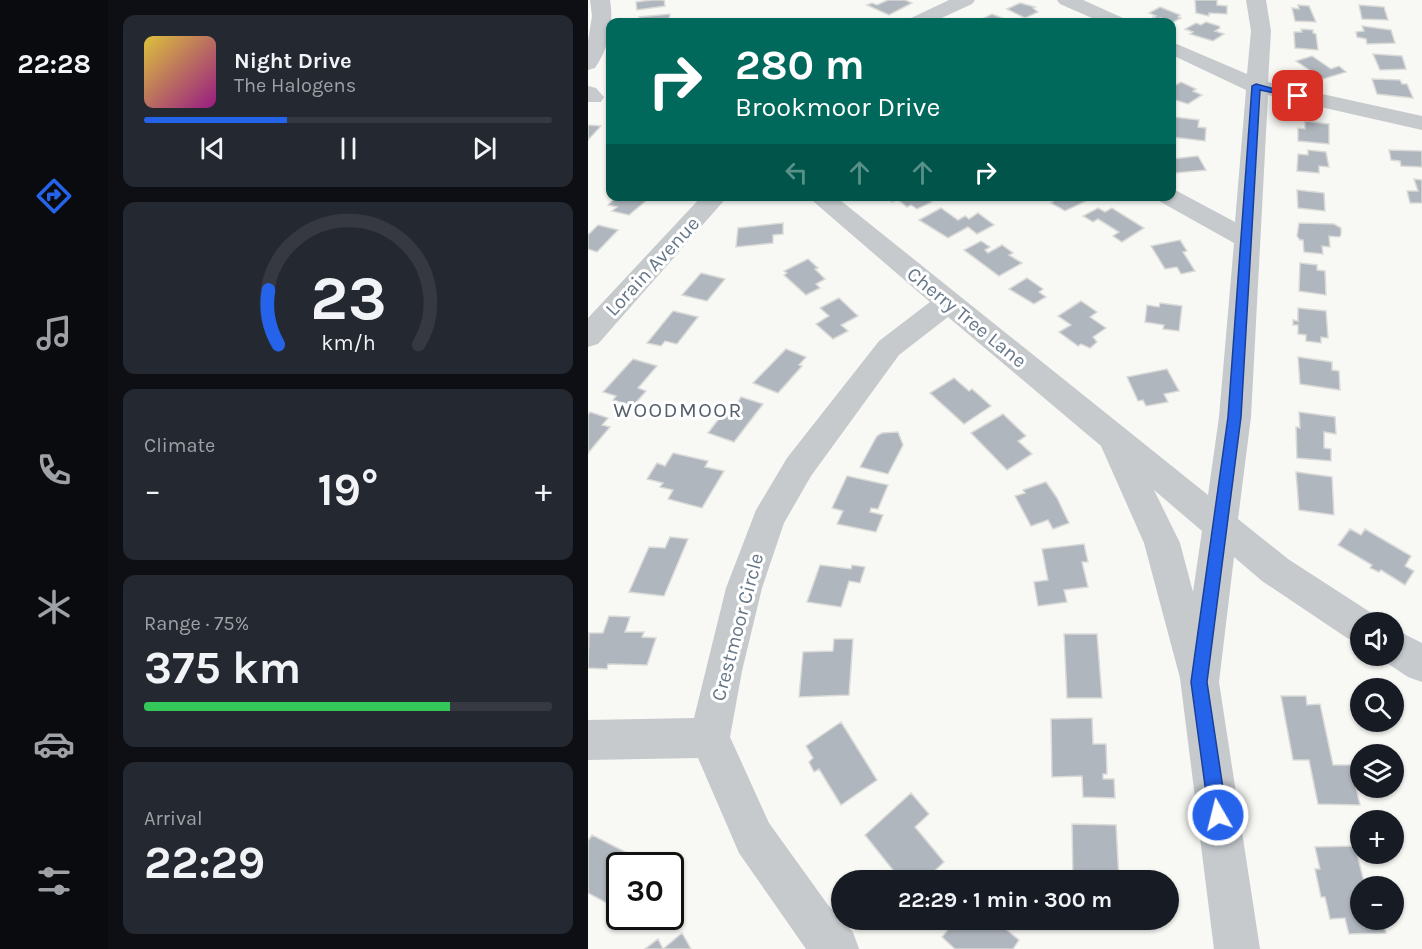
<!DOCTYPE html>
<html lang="en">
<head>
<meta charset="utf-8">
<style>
  body { margin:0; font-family:Karla,sans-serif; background:#242831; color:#f1f3f6; height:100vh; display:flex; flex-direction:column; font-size:22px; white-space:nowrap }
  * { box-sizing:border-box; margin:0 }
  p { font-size:20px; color:#9ea1a6 }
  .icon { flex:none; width:33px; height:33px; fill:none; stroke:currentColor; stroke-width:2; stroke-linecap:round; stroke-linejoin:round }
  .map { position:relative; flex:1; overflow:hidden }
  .details { display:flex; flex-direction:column; gap:15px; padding:15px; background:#0d0f14; width:480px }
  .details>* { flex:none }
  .hud { position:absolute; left:18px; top:18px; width:570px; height:183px; border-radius:12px; box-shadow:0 2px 4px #0004; background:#00695c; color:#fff; overflow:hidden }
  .fabs { position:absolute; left:762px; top:612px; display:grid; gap:12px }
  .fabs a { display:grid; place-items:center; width:54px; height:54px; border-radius:50%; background:#171b24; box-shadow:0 2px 4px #0004; font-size:30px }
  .speed { position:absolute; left:18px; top:852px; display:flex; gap:12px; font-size:30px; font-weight:700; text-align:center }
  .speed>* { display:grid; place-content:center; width:78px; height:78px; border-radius:50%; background:#171b24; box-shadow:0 2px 4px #0004; line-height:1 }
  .speed .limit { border:3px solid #111; border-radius:9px; background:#fff; color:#111 }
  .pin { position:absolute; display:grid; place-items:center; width:51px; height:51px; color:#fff; margin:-26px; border-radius:12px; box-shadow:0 3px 9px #0006 }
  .me { position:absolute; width:66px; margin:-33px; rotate:352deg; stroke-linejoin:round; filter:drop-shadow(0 0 4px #0008) }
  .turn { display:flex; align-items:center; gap:21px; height:126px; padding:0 30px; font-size:27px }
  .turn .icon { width:78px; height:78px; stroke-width:2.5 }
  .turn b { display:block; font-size:42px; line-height:51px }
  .lanes { display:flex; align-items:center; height:57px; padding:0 30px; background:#0003; justify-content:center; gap:30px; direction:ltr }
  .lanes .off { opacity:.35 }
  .big { font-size:45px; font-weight:700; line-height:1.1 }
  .details .card { flex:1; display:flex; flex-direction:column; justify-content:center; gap:9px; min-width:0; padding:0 21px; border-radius:12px; background:#242831 }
  .details .dial { align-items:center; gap:0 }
  .dial svg { height:156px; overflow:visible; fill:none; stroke:#363941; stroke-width:7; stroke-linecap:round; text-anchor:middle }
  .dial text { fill:#f1f3f6; stroke:none }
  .song { display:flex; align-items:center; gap:18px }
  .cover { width:72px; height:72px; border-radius:9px; background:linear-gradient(135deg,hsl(50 70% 55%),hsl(310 70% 35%)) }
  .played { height:6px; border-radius:3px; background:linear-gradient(90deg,#2563eb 35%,#363941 35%) }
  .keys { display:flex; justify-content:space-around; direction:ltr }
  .heat { display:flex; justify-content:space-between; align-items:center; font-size:33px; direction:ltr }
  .charge { height:9px; border-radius:4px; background:linear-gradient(90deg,#34c759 75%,#363941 0) }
  .trip { position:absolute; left:243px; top:870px; width:348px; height:60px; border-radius:30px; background:#171b24; box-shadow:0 2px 4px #0004; font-weight:700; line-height:60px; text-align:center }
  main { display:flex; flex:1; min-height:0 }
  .dock { display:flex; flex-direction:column; width:108px; justify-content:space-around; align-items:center; background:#090b0e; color:#9ea1a6 }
  .dock .icon { width:42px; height:42px }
  .dock .current { color:#2563eb }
  .dock b { font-size:27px; color:#f1f3f6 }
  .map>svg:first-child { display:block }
  .building { fill:#afb6bd; stroke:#dadad8; stroke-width:1.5 }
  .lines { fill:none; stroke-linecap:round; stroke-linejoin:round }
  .minor { fill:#c6cacd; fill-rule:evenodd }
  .route { fill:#2563eb; stroke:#184099; stroke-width:1.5 }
  .labels { text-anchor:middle; stroke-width:6; stroke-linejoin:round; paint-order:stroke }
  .street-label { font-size:20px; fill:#678; stroke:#fff }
  .neighbourhood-label { font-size:21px; letter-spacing:1.5px; fill:#54606c; stroke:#fff }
</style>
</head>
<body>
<main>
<nav class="dock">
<b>22:28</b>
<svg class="icon current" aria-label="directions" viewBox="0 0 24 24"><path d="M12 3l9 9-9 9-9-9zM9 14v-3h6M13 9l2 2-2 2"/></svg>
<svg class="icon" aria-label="music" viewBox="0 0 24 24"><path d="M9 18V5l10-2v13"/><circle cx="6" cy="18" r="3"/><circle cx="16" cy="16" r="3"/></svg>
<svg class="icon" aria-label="phone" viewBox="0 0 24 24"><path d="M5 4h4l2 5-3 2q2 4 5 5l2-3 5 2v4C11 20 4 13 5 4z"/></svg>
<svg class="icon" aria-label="climate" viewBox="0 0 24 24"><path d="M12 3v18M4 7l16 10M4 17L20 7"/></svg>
<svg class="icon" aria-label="car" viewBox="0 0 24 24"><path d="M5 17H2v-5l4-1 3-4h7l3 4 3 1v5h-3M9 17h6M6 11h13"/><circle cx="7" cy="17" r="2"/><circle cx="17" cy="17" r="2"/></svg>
<svg class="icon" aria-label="filters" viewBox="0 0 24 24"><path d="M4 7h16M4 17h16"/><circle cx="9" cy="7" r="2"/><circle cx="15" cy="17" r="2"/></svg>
</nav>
<section class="details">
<div class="card">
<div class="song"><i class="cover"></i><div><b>Night Drive</b><p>The Halogens</p></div></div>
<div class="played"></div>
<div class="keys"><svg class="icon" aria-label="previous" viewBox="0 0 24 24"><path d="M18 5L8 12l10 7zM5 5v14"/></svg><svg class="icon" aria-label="pause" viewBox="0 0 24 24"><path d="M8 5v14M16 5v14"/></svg><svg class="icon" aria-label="next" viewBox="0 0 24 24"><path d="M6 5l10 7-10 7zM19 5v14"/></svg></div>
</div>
<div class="card dial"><svg viewBox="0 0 100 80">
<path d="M14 69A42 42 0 1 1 86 69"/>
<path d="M14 69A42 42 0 0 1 9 41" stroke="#2563eb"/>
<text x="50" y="56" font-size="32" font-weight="700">23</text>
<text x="50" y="72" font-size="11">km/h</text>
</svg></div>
<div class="card"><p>Climate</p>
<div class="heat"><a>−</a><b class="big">19°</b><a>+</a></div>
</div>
<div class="card"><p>Range · 75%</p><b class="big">375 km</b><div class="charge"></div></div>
<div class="card"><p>Arrival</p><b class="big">22:29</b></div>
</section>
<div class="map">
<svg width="834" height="949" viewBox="0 0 834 949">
  <rect width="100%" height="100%" fill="#f8f8f5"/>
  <path class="building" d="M64,0H76L77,6L49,10L48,2Z
    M300,0H317L324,3L301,15L279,5L284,3L289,5Z
    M607,0H629V5L639,6V14L621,13V16L608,13Z
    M432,3L447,7L445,8L450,12L437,18L419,9Z
    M710,5L721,6L728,22L707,21L704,8L711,9Z
    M771,5L796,7L800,20L774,19Z
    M572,7L592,15L590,17L593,18L584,23L573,18L569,19L565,17L568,16L561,13Z
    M82,14L81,20L50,22L51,17Z
    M404,14L424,22H391L395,21L392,20Z
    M618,22L631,26L632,28L627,31L636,34L625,41L602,34L605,32L597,29L608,23L613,25Z
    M774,26L803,30L807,43L779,44L778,39L769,37L768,32L776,31Z
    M713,29L725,30V33L728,34L730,50L707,48L706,32H714Z
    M785,54L814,56L818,69L792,70Z
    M724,56L743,69L751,66L758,72L735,79L708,61Z
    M784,79L812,80L814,84H819L825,98L789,94Z
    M593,82L608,89L605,91L614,95L600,104L584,99V87Z
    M586,117L611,120L610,127L618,128L617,141L584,137Z
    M717,121L741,124V144L710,141V128L717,129Z
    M0,125L13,126L0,140Z
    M720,150L738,152L741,167L731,166V173L709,171L710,154L720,155Z
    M801,150L834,151V167L813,166L812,161L803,160Z
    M610,156L618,170L587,173L584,159Z
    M826,179L834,180V203H822L819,191H830Z
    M709,190L736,193L737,211L710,208Z
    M29,196H58L56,199H60L41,215L24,211L29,207L20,205Z
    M298,196H341L338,198L344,202L329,209L323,205L319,207L309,199L304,202Z
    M473,196H498L502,199L477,211L463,203Z
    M353,208L370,220L377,216L381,219L390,213L406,225L389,234L380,227L360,238L331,220Z
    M510,208L517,212L524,208L556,228L534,242L525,236L531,232L510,219L505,222L495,216Z
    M195,223V234L185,235V243L148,247L150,228Z
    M711,223L746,224L753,228V235L751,237L741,236L742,247L734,246L735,254L716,252L715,240H712L709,236Z
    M10,225L30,230L9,252L0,249V235Z
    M592,240L599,251L595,252L607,271L593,274L589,267L577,269L563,246Z
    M393,241L402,247L397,250L400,253L414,245L425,253L421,255L434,263L411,276L376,250Z
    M220,259L230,268L227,269L237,279L228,284L232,288L218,295L196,275L199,273L196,271Z
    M712,263L729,265V270L737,271L738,295L711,291Z
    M113,273L137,279L119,301L94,295Z
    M439,278L455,289L451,292L458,297L446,304L421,289Z
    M251,298L270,316L253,325L260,331L245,339L228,324L241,316L232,308Z
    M493,301L509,312L502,317L518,328L505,337L509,342L502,348L493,344L490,346L471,332L483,325L470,316Z
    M572,303L594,306L591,331L575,329L576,325L557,322L559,305L571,307Z
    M710,308L738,311L740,338L733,337V343L718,341V335L710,334V325H705V320L710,321Z
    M85,311L110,317L89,344L77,341L73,346L59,343Z
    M198,349L218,357L211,365L214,366L190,393L165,383Z
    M710,357L744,362V370L751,371L752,390L712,384Z
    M45,359L69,366L50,388L58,391L45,406L25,400L28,396L15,392Z
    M579,369L591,391L576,394L580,402L558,406L555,400L550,401L539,377Z
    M366,378L381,391L384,389L403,406L376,424L342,393Z
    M153,397L175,404L146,442L120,433L143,403L148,405Z
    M2,412L20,418L14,425L22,427L0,453V415Z
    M711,412L747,417L748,434L736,432V448L743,449V461L709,458L708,427L712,428Z
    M415,414L438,436L430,441L444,454L419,470L383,433Z
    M310,432L315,445L300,474L272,467L289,436L294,433Z
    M85,453L120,461L117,467L136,471L114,508L80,499L85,490L72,487L75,483L59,479L69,463L77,466Z
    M708,472L744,477L746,515L711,510Z
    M259,476L300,485L290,509L283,508L282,512L295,515L288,532L249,524L255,511L244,508Z
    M458,482L469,498L481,523L465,529L460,520L443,526L427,496L437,493L435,490Z
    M762,529L773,535L777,529L823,556L817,566L826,571L817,585L793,570L791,572L782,568L784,565L750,545Z
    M82,537L100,539L76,596L41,592L61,547L77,548Z
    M496,544L500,562H494L500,587L476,590L479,602L450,606L446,582L460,580L454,549Z
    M232,565L263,569L264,565L277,567L272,583L261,581L253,607L219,602Z
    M21,616L42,617L37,632H56L54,637L68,638L59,665L20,664L19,669L0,668L1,633H15Z
    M476,634H509L514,698H479Z
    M246,639H265L261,695L211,697L215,652L245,651Z
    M693,696H718L719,705L732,704L745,765H763L772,805L730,804L721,760H705Z
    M504,718L505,744H518L519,774H515V779H526L527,798L495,797L494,776L464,777L463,719Z
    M253,722L289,780L253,805L231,769L226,772L221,762L225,758L218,746Z
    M323,793L341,814L327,827L356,862L337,880H313L277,835Z
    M484,824L528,825L531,880H485Z
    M4,835L53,860L50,866H32V910L0,893V841Z
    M767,846L777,886H772V920H795L798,933L761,934L757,918L742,919L737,897H733L727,869H732L727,847Z
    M362,920H407L431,940L425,949H367L354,937L366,922Z
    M94,933L103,949H57L70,939L75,949Z"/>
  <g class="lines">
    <path class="minor" d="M2,0H22C26,23 21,48 7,68L0,70V41L4,16Z
      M361,0H387L384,4L345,22H320L323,18Z
      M469,0H495L535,18L538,22H513L472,4Z
      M658,0H678L683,31L680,82L834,116V130L680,95L663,417L650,519L700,559L785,614L789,622H772V643L759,638L674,581L646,557L631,682L672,949H626L592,678L556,543L513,446L360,317L311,355L223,476L196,523L174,588L154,671L142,737L181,823L240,905L265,932L271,949H218L151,853L110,758L0,760V720L106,718L138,588L168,510L199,458L291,341L342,302L219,196H247L620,495L631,417L646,243L571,201L568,196H584V189L589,191L647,222L658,90L584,55V42L659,74L663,31ZM566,490L614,531L605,592L592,543Z
      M0,86L8,88L16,97L13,102H0Z
      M114,196H140L10,344L0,347V318Z
      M806,629L834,643V682L820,677L793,659L791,656H806Z"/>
  </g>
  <path class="route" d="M668,84L714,96L710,98L672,90L653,417L619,682L639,815L636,822L630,824L624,822L621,815L603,682L640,417L664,86Z"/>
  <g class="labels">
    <g class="street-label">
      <text transform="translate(64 266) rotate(-47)" y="7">Lorain Avenue</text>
      <text transform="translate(379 317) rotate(39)" y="7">Cherry Tree Lane</text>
      <text transform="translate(149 627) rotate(-75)" y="7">Crestmoor Circle</text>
    </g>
    <g class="neighbourhood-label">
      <text x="90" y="417">WOODMOOR</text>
    </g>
  </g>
</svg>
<div class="fabs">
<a><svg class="icon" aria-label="sound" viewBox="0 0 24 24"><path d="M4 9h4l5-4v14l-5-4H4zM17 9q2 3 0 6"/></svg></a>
<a><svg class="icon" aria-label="search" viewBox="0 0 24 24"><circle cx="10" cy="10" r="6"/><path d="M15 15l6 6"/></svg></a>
<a><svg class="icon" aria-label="layers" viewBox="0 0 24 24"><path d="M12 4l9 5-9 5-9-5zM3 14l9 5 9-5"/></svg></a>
<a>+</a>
<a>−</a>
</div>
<div class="speed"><div class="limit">30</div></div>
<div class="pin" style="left:710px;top:96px;background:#d93025"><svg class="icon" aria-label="arrive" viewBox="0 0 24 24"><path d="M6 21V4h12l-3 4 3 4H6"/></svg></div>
<svg class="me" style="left:630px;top:815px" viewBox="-20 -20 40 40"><circle r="17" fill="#2563eb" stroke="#fff" stroke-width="3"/><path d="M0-11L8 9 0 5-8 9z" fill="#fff"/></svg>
<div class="trip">22:29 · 1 min · 300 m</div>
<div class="hud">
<div class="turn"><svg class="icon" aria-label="right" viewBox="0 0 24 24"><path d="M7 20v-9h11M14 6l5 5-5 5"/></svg><div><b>280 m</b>Brookmoor Drive</div></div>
<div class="lanes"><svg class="icon off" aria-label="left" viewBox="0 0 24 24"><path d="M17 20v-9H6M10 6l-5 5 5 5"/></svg><svg class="icon off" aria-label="ahead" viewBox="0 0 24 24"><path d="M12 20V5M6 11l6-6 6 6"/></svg><svg class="icon off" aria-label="ahead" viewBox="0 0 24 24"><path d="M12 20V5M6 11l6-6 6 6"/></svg><svg class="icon" aria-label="right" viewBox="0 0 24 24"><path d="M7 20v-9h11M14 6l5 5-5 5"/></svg></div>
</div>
</div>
</main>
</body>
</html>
